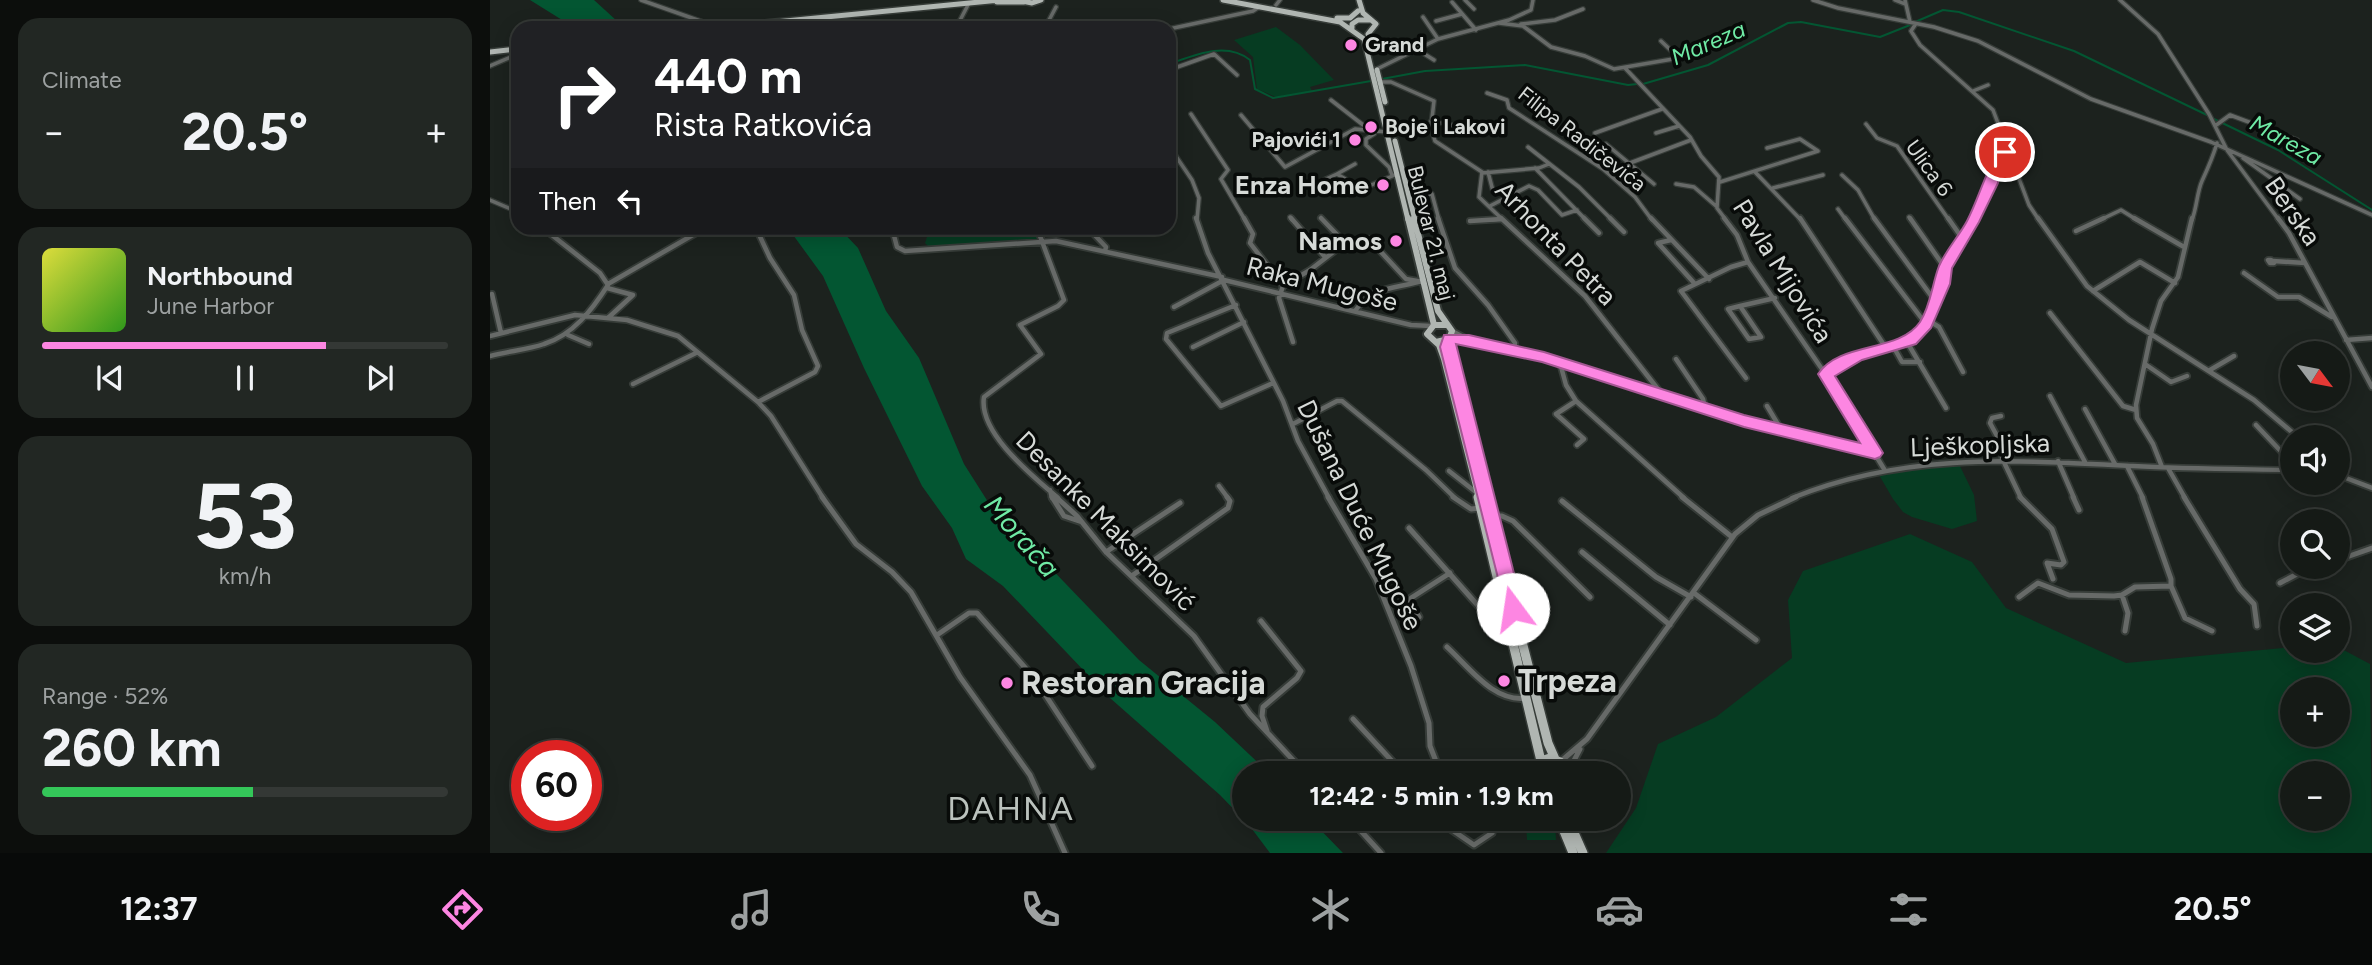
<!DOCTYPE html>
<html lang="en">
<head>
<meta charset="utf-8">
<style>
  body { margin:0; font-family:Figtree,sans-serif; background:#222723; color:#f1f3f6; height:100vh; display:flex; flex-direction:column; font-size:26px; white-space:nowrap }
  * { box-sizing:border-box; margin:0 }
  p { font-size:23px; color:#9da1a1 }
  .icon { flex:none; width:38px; height:38px; fill:none; stroke:currentColor; stroke-width:2; stroke-linecap:round; stroke-linejoin:round }
  .map { position:relative; flex:1; overflow:hidden }
  .drawer { display:flex; flex-direction:column; gap:18px; padding:18px; background:#0c0e0c; width:490px }
  .drawer>* { flex:none }
  .top-card { position:absolute; left:21px; top:21px; width:665px; height:214px; border-radius:21px; box-shadow:0 4px 18px #0003,0 0 0 2px #343835; background:#202124; color:#fff; overflow:hidden }
  .needle { width:46px; rotate:122deg }
  .tools { position:absolute; left:1790px; top:341px; display:grid; gap:14px }
  .tools a { display:grid; place-items:center; width:70px; height:70px; border-radius:50%; background:#151a16; box-shadow:0 4px 18px #0003,0 0 0 2px #343835; font-size:35px }
  .speed { position:absolute; left:21px; top:740px; display:flex; gap:14px; font-size:35px; font-weight:700; text-align:center }
  .speed>* { display:grid; place-content:center; width:91px; height:91px; border-radius:50%; background:#151a16; box-shadow:0 4px 18px #0003,0 0 0 2px #343835; line-height:1 }
  .speed .limit { border:10px solid #d22; background:#fff; color:#111 }
  .pin { position:absolute; display:grid; place-items:center; width:60px; height:60px; color:#fff; margin:-30px; border:4px solid #fff; border-radius:50%; box-shadow:0 2px 7px #0007 }
  .me { position:absolute; width:77px; margin:-38px; rotate:346deg; stroke-linejoin:round; filter:drop-shadow(0 0 5px #0008) }
  .turn { display:flex; align-items:center; gap:24px; height:147px; padding:0 28px; font-size:32px }
  .turn .icon { width:91px; height:91px; stroke-width:2.5 }
  .turn b { display:block; font-size:49px; line-height:60px }
  .then { display:flex; align-items:center; height:66px; padding:0 28px; background:#0003; gap:14px; font-size:26px }
  .big { font-size:52px; font-weight:700; line-height:1.1 }
  .drawer .widget { flex:1; display:flex; flex-direction:column; justify-content:center; gap:10px; min-width:0; padding:0 24px; border-radius:21px; background:#222723 }
  .drawer .dial { align-items:center; gap:0 }
  .dial b { font-size:91px; line-height:1 }
  .song { display:flex; align-items:center; gap:21px }
  .cover { width:84px; height:84px; border-radius:10px; background:linear-gradient(135deg,hsl(60 70% 55%),hsl(110 70% 35%)) }
  .played { height:7px; border-radius:4px; background:linear-gradient(90deg,#fd86e2 70%,#343835 70%) }
  .keys { display:flex; justify-content:space-around; direction:ltr }
  .heat { display:flex; justify-content:space-between; align-items:center; font-size:38px; direction:ltr }
  .charge { height:10px; border-radius:5px; background:linear-gradient(90deg,#34c759 52%,#343835 0) }
  .trip { position:absolute; left:742px; top:761px; width:399px; height:70px; border-radius:35px; background:#151a16; box-shadow:0 4px 18px #0003,0 0 0 2px #343835; font-weight:700; line-height:70px; text-align:center }
  .dock { display:flex; height:112px; justify-content:space-around; align-items:center; background:#080a09; color:#9da1a1 }
  .dock .icon { width:49px; height:49px }
  .dock .selected { color:#fd86e2 }
  .dock b { font-size:32px; color:#f1f3f6 }
  main { display:flex; flex:1; min-height:0 }
  .map>svg:first-child { display:block }
  .green { fill:#063c22; fill-rule:evenodd }
  .water { fill:#035632 }
  .lines { fill:none; stroke-linecap:round; stroke-linejoin:round }
  .stream { stroke:#035632; stroke-width:2 }
  .street-far2-casing { stroke:#363c38; stroke-width:6 }
  .street-far1-casing { stroke:#363c38; stroke-width:8 }
  .street-casing { stroke:#363c38; stroke-width:9 }
  .primary-far2-casing { stroke:#363c38; stroke-width:8 }
  .primary-far1-casing { stroke:#363c38; stroke-width:10 }
  .primary-casing { stroke:#363c38; stroke-width:12 }
  .street-far2 { stroke:#676a68; stroke-width:3.5 }
  .street-far1 { stroke:#676a68; stroke-width:4.5 }
  .street { stroke:#676a68; stroke-width:5 }
  .primary-far2 { stroke:#b0b6b2; stroke-width:5 }
  .primary-far1 { stroke:#b0b6b2; stroke-width:6 }
  .primary { stroke:#b0b6b2; stroke-width:9 }
  .route { fill:#fd86e2; stroke:#a45793; stroke-width:2 }
  .poi-dot { fill:#fd86e2; stroke:#080b09; stroke-width:2.5 }
  .labels { text-anchor:middle; stroke-width:7; stroke-linejoin:round; paint-order:stroke }
  .far-poi-label { font-size:21px; font-weight:bold; fill:#d6dad7; stroke:#080b09; text-anchor:start }
  .far-street-label { font-size:21px; fill:#d6dad7; stroke:#080b09 }
  .far-water-label { font-size:23px; font-style:italic; fill:#6feaa5; stroke:#080b09 }
  .poi-label { font-size:26px; font-weight:bold; fill:#d6dad7; stroke:#080b09; text-anchor:end }
  .street-label { font-size:26px; fill:#d6dad7; stroke:#080b09 }
  .water-label { font-size:28px; font-style:italic; fill:#6feaa5; stroke:#080b09 }
  .near-poi-label { font-size:32px; font-weight:bold; fill:#d6dad7; stroke:#080b09; text-anchor:start }
  .near-neighbourhood-label { font-size:33px; letter-spacing:2px; fill:#bbc2bd; stroke:#080b09 }
</style>
</head>
<body>
<main>
<section class="drawer">
<div class="widget"><p>Climate</p>
<div class="heat"><a>−</a><b class="big">20.5°</b><a>+</a></div>
</div>
<div class="widget">
<div class="song"><i class="cover"></i><div><b>Northbound</b><p>June Harbor</p></div></div>
<div class="played"></div>
<div class="keys"><svg class="icon" aria-label="previous" viewBox="0 0 24 24"><path d="M18 5L8 12l10 7zM5 5v14"/></svg><svg class="icon" aria-label="pause" viewBox="0 0 24 24"><path d="M8 5v14M16 5v14"/></svg><svg class="icon" aria-label="next" viewBox="0 0 24 24"><path d="M6 5l10 7-10 7zM19 5v14"/></svg></div>
</div>
<div class="widget dial"><b>53</b><p>km/h</p></div>
<div class="widget"><p>Range · 52%</p><b class="big">260 km</b><div class="charge"></div></div>
</section>
<div class="map">
<svg width="1882" height="853" viewBox="0 0 1882 853">
  <rect width="100%" height="100%" fill="#1c221e"/>
  <path class="green" d="M786,27L810,45L844,80L820,87L822,91L786,97L767,89L763,57L744,40Z
    M459,228H545L550,240L441,249L435,243L437,237Z
    M1469,464L1484,495L1487,521L1462,529L1422,517L1413,512L1403,499L1389,475Z
    M1420,534L1482,562L1516,608L1636,663L1802,647V651H1848V647L1880,664L1882,853H1116L1146,808L1168,744L1226,717L1302,658L1298,600L1313,571ZM1802,690H1848V735H1802ZM1802,774H1848V819H1802Z
    M1036,824H1065L1066,840H1037Z"/>
  <path class="water" d="M40,0H104L127,21L149,28H85Z
    M298,228H349L368,248L396,311L429,358L474,464L500,505L649,660L725,722L779,773L754,774V819H820L853,853H780L759,825L730,795L620,698L513,586L476,559L462,528L432,486L374,368L333,276Z"/>
  <g class="lines">
    <path class="stream" d="M1425,22L1453,10L1469,12L1584,51L1717,115
      M679,64C705,55 736,41 760,60L765,89L783,98L881,81
      M892,79L935,71L1035,65L1138,85L1147,84
      M1153,84L1218,65L1298,23L1311,22L1390,37L1420,25
      M1722,118L1788,150L1882,210"/>
    <defs>
      <path id="street-far2" d="M151,0L216,23L219,28
        M975,0L984,9
        M1323,0L1348,8L1444,27L1488,41L1601,99L1721,142L1882,215
        M1405,0L1415,4
        M1415,0L1420,22
        M1630,0L1668,34L1719,114L1737,150L1789,220
        M962,2L986,30
        M786,5L790,0
        M933,17L948,39
        M946,21L972,14
        M1009,23L1033,26L1061,47L1095,56L1124,69L1189,58L1171,41
        M1031,24L1065,20L1093,9
        M1425,25L1421,31L1430,45L1503,110L1539,205L1549,220
        M466,28L478,5
        M558,28V22L566,7
        M679,29L763,11L769,7
        M928,50L944,60
        M0,66L28,54
        M1135,68L1200,137L1211,156L1229,177L1227,208L1236,220
        M887,69L948,39L1019,20L1041,10L1043,0
        M679,70L724,54L747,75
        M891,82H901L944,101L941,127L945,141L992,172L989,197L1013,220
        M1483,91L1498,85
        M997,93L1017,100L1019,108L1113,169L1145,197L1162,220
        M841,100L877,128
        M701,114L738,170L731,179L755,220
        M751,115L795,167L865,129L898,132
        M941,121L970,127
        M1376,124L1387,138L1407,146L1459,220
        M1725,126L1740,115L1807,140
        M1105,133L1172,109
        M1166,133L1189,126
        M884,134L876,139V145L899,167L902,175
        M1116,144L1164,184
        M679,146L702,180L709,198L707,220
        M1038,147L1089,187L1122,220
        M1753,158L1810,199
        M1140,163L1201,140
        M1045,168L1096,220
        M998,172L1003,191
        M1265,172L1311,220
        M992,173L1049,168L1059,164
        M847,174L865,164
        M1352,175L1368,190L1385,220
        M1230,182L1328,151L1310,139L1277,148
        M1186,184L1204,187L1226,206
        M1283,188L1333,175
        M828,193L823,185L847,174L872,189L907,174
        M919,196L942,194L949,220
        M0,200L28,212
        M1000,206L1039,186L1048,190L1072,215L1087,210
        M1348,209L1356,220
        M800,217L802,220
        M1419,217L1421,220
        M1002,220L1012,219
        M1484,220L1512,153L1518,151
        M1610,220L1631,210L1647,220
        M1702,220C1707,207 1707,192 1712,181C1718,168 1723,157 1727,143"/>
      <path id="street-far1" d="M706,218L718,253L793,401L808,441L839,498
        M754,218L763,234L760,243L793,286
        M801,218L835,257
        M948,218L965,268L998,305L1025,343L1024,350
        M1011,218L1095,296L1171,393
        M1094,218L1109,233
        M1120,218L1134,232
        M1161,218L1219,279
        M1234,218L1247,235L1258,262L1343,385L1394,469
        M1310,218L1396,348
        M1355,218L1436,324
        M1384,218L1445,301
        M1420,218L1455,268
        M1458,218L1472,238
        M1548,218L1597,286L1639,320L1764,400L1809,438
        M1644,218L1694,247
        M1788,218L1799,233L1882,387
        M980,221L1012,219
        M266,228L280,258L304,295L312,330L328,366L325,372L268,402
        M402,228L407,247L415,251L566,241L732,277
        M547,228L574,300L568,306L530,325L551,354L494,397C488,433 544,477 568,498
        M598,228L616,247L615,251
        M1586,231L1614,218
        M879,239L916,279L933,282
        M1181,240L1168,243L1205,284
        M1778,260H1781L1784,263H1780Z
        M1783,261L1815,263
        M1754,273L1788,297H1809L1842,317
        M734,280L921,325L941,326
        M118,284L215,228
        M117,288L143,295L118,318
        M1603,291L1650,262L1685,283
        M2,294L11,333
        M746,305L677,333L676,339L731,406L783,383
        M1250,306L1271,337L1259,339L1238,309Z
        M1250,306L1285,298
        M684,307L734,280
        M865,311C882,287 902,289 928,282
        M1560,313L1633,406L1646,410
        M1438,320L1449,327L1473,372
        M962,331L979,340
        M78,335L99,344
        M0,336L85,315L137,320L188,336L268,402L281,416L333,498
        M960,338L1050,356L1254,421L1385,452
        M1856,340L1882,338
        M803,342L789,298L793,286L820,270L855,243L831,218
        M1417,342L1456,408
        M1403,346L1412,362H1430
        M703,347L754,322
        M0,356C18,351 37,350 54,344C83,335 102,310 118,285L110,273L53,228
        M1186,359L1213,399L1215,408
        M1070,363L1076,385L1086,401L1194,498
        M1655,364L1681,382L1697,376
        M1720,370L1744,356
        M1336,374L1367,356L1420,340L1436,324L1453,284L1454,270L1485,218
        M1256,378L1191,291L1241,267L1258,262
        M143,384L206,353
        M1560,396L1595,462
        M1086,401L1066,414L1094,439L1087,445
        M1277,406L1292,431
        M1595,409L1625,464
        M1511,416L1502,418L1500,423L1519,458
        M803,424L847,401H852L936,470L965,498
        M1766,425L1802,463
        M1512,458L1531,498
        M1568,461L1584,498
        M1637,466L1653,498
        M1672,467L1663,444L1647,418L1646,405L1662,329L1671,301L1688,277L1702,218
        M1678,468L1695,498
        M959,471L987,493
        M1848,475L1882,488
        M729,486L738,498
        M560,490L562,498
        M1302,498C1415,452 1524,460 1643,466C1696,469 1749,469 1802,470"/>
      <path id="street" d="M332,497L366,544L402,572L421,592L470,677L540,775L575,853
        M562,497L574,516L592,522
        M566,497L587,516L616,552L704,636L760,714L816,774
        M838,497L886,579L921,666L939,723L940,746L951,774
        M963,497L981,509L991,508
        M1192,497L1242,537
        M1530,497L1562,529L1574,562L1571,565L1557,563L1563,579
        M1583,497L1589,510
        M1694,497L1750,589L1764,604L1767,626
        M1072,501L1166,577L1201,597
        M1001,516H1012L1023,521L1100,597
        M919,528L991,609L1000,613H1016
        M616,552L690,503
        M1092,552L1180,625
        M1848,560L1882,548
        M643,575L738,508L740,501L737,497
        M1790,583L1809,573L1831,567
        M1681,586L1695,618L1722,631
        M1204,593L1266,640
        M1632,595L1638,613L1635,631
        M1529,597L1548,583L1579,595L1624,596L1632,595L1645,587L1681,586V579L1652,497
        M929,617L920,602L921,598L960,573
        M771,621L811,671L807,678L773,707L772,716L777,731
        M447,635L479,613H487L545,679L602,766
        M957,647C980,668 1004,703 1037,698
        M863,719L914,774
        M1070,762L1097,739L1245,534L1268,515L1306,497
        M1029,774L1047,765
        M1077,774L1090,749
        M860,819L891,853
        M946,819L984,845L1002,833L990,819"/>
      <path id="primary-far2" d="M733,0L850,22L874,39L918,220
        M869,0L873,13L886,24L878,34L881,44
        M532,1L542,3L551,0
        M507,2H534
        M847,18H860L868,11
        M223,28L510,0
        M862,28V24L868,20H880
        M0,52L28,49
        M887,70L895,102
        M905,141L925,220"/>
      <path id="primary-far1" d="M918,218L944,325
        M924,218L948,311L962,331L959,339L946,342
        M956,325H944L937,334L949,345L954,359L989,498
        M959,339L957,347L996,498"/>
      <path id="primary" d="M988,497L1051,761
        M995,497L1058,743L1065,759
        M1046,774L1051,761L1060,758L1070,762L1076,774
        M1069,819L1083,853
        M1078,819L1093,853"/>
    </defs>
    <use href="#street-far2" class="street-far2-casing"/>
    <use href="#street-far1" class="street-far1-casing"/>
    <use href="#street" class="street-casing"/>
    <use href="#primary-far2" class="primary-far2-casing"/>
    <use href="#primary-far1" class="primary-far1-casing"/>
    <use href="#primary" class="primary-casing"/>
    <use href="#street-far2" class="street-far2"/>
    <use href="#street-far1" class="street-far1"/>
    <use href="#street" class="street"/>
    <use href="#primary-far2" class="primary-far2"/>
    <use href="#primary-far1" class="primary-far1"/>
    <use href="#primary" class="primary"/>
  </g>
  <path class="route" d="M1515,148L1521,152L1510,168L1508,183L1489,222L1462,268L1460,284L1441,328L1426,344L1372,360L1345,376L1390,448L1393,453L1390,457L1385,459L1254,427L1052,362L966,344L1033,609L1030,614L1023,617L1017,614L950,347L954,335H979L1054,352L1254,415L1370,443L1328,374C1350,341 1409,353 1430,322C1441,305 1442,284 1449,266C1456,250 1469,236 1477,221C1490,196 1495,171 1511,149Z"/>
  <g class="poi-dot">
    <circle cx="861" cy="45" r="7"/>
    <circle cx="881" cy="127" r="7"/>
    <circle cx="865" cy="140" r="7"/>
    <circle cx="893" cy="185" r="7"/>
    <circle cx="906" cy="241" r="7"/>
    <circle cx="1014" cy="681" r="7"/>
    <circle cx="517" cy="683" r="7"/>
  </g>
  <g class="labels">
    <g class="far-poi-label">
      <text x="875" y="52">Grand</text>
      <text x="895" y="134">Boje i Lakovi</text>
      <text x="851" y="147" text-anchor="end">Pajovići 1</text>
    </g>
    <g class="far-street-label">
      <text transform="translate(1092 139) rotate(38)" y="7">Filipa Radičevića</text>
      <text transform="translate(1439 168) rotate(54)" y="7">Ulica 6</text>
      <text transform="translate(941 233) rotate(76)" y="7">Bulevar 21. maj</text>
    </g>
    <g class="far-water-label">
      <text transform="translate(1218 43) rotate(-23)" y="8">Mareza</text>
      <text transform="translate(1796 140) rotate(29)" y="8">Mareza</text>
    </g>
    <g class="poi-label">
      <text x="879" y="194">Enza Home</text>
      <text x="892" y="250">Namos</text>
    </g>
    <g class="street-label">
      <text transform="translate(1803 211) rotate(55)" y="9">Berska</text>
      <text transform="translate(1066 243) rotate(46)" y="9">Arhonta Petra</text>
      <text transform="translate(1293 271) rotate(58)" y="9">Pavla Mijovića</text>
      <text transform="translate(832 284) rotate(14)" y="9">Raka Mugoše</text>
      <text transform="translate(1490 445) rotate(-2)" y="9">Lješkopljska</text>
      <text transform="translate(870 515) rotate(64)" y="9">Dušana Duće Mugoše</text>
      <text transform="translate(616 521) rotate(45)" y="9">Desanke Maksimović</text>
    </g>
    <g class="water-label">
      <text transform="translate(532 536) rotate(49)" y="10">Morača</text>
    </g>
    <g class="near-poi-label">
      <text x="1028" y="692">Trpeza</text>
      <text x="531" y="694">Restoran Gracija</text>
    </g>
    <g class="near-neighbourhood-label">
      <text x="521" y="820">DAHNA</text>
    </g>
  </g>
</svg>
<div class="tools">
<a><svg class="needle" viewBox="-14 -14 28 28"><path d="M0-13l5 13h-10z" fill="#e53935"/><path d="M0 13l5-13h-10z" fill="#9da1a1"/></svg></a>
<a><svg class="icon" aria-label="sound" viewBox="0 0 24 24"><path d="M4 9h4l5-4v14l-5-4H4zM17 9q2 3 0 6"/></svg></a>
<a><svg class="icon" aria-label="search" viewBox="0 0 24 24"><circle cx="10" cy="10" r="6"/><path d="M15 15l6 6"/></svg></a>
<a><svg class="icon" aria-label="layers" viewBox="0 0 24 24"><path d="M12 4l9 5-9 5-9-5zM3 14l9 5 9-5"/></svg></a>
<a>+</a>
<a>−</a>
</div>
<div class="speed"><div class="limit">60</div></div>
<div class="pin" style="left:1515px;top:152px;background:#d93025"><svg class="icon" aria-label="arrive" viewBox="0 0 24 24"><path d="M6 21V4h12l-3 4 3 4H6"/></svg></div>
<svg class="me" style="left:1023px;top:609px" viewBox="-20 -20 40 40"><circle r="19" fill="#fff"/><path d="M0-13L10 11 0 6-10 11z" fill="#fd86e2"/></svg>
<div class="trip">12:42 · 5 min · 1.9 km</div>
<div class="top-card">
<div class="turn"><svg class="icon" aria-label="right" viewBox="0 0 24 24"><path d="M7 20v-9h11M14 6l5 5-5 5"/></svg><div><b>440 m</b>Rista Ratkovića</div></div>
<div class="then">Then<svg class="icon" aria-label="left" viewBox="0 0 24 24"><path d="M17 20v-9H6M10 6l-5 5 5 5"/></svg></div>
</div>
</div>
</main>
<nav class="dock">
<b>12:37</b>
<svg class="icon selected" aria-label="directions" viewBox="0 0 24 24"><path d="M12 3l9 9-9 9-9-9zM9 14v-3h6M13 9l2 2-2 2"/></svg>
<svg class="icon" aria-label="music" viewBox="0 0 24 24"><path d="M9 18V5l10-2v13"/><circle cx="6" cy="18" r="3"/><circle cx="16" cy="16" r="3"/></svg>
<svg class="icon" aria-label="phone" viewBox="0 0 24 24"><path d="M5 4h4l2 5-3 2q2 4 5 5l2-3 5 2v4C11 20 4 13 5 4z"/></svg>
<svg class="icon" aria-label="climate" viewBox="0 0 24 24"><path d="M12 3v18M4 7l16 10M4 17L20 7"/></svg>
<svg class="icon" aria-label="car" viewBox="0 0 24 24"><path d="M5 17H2v-5l4-1 3-4h7l3 4 3 1v5h-3M9 17h6M6 11h13"/><circle cx="7" cy="17" r="2"/><circle cx="17" cy="17" r="2"/></svg>
<svg class="icon" aria-label="filters" viewBox="0 0 24 24"><path d="M4 7h16M4 17h16"/><circle cx="9" cy="7" r="2"/><circle cx="15" cy="17" r="2"/></svg>
<b>20.5°</b>
</nav>
</body>
</html>
